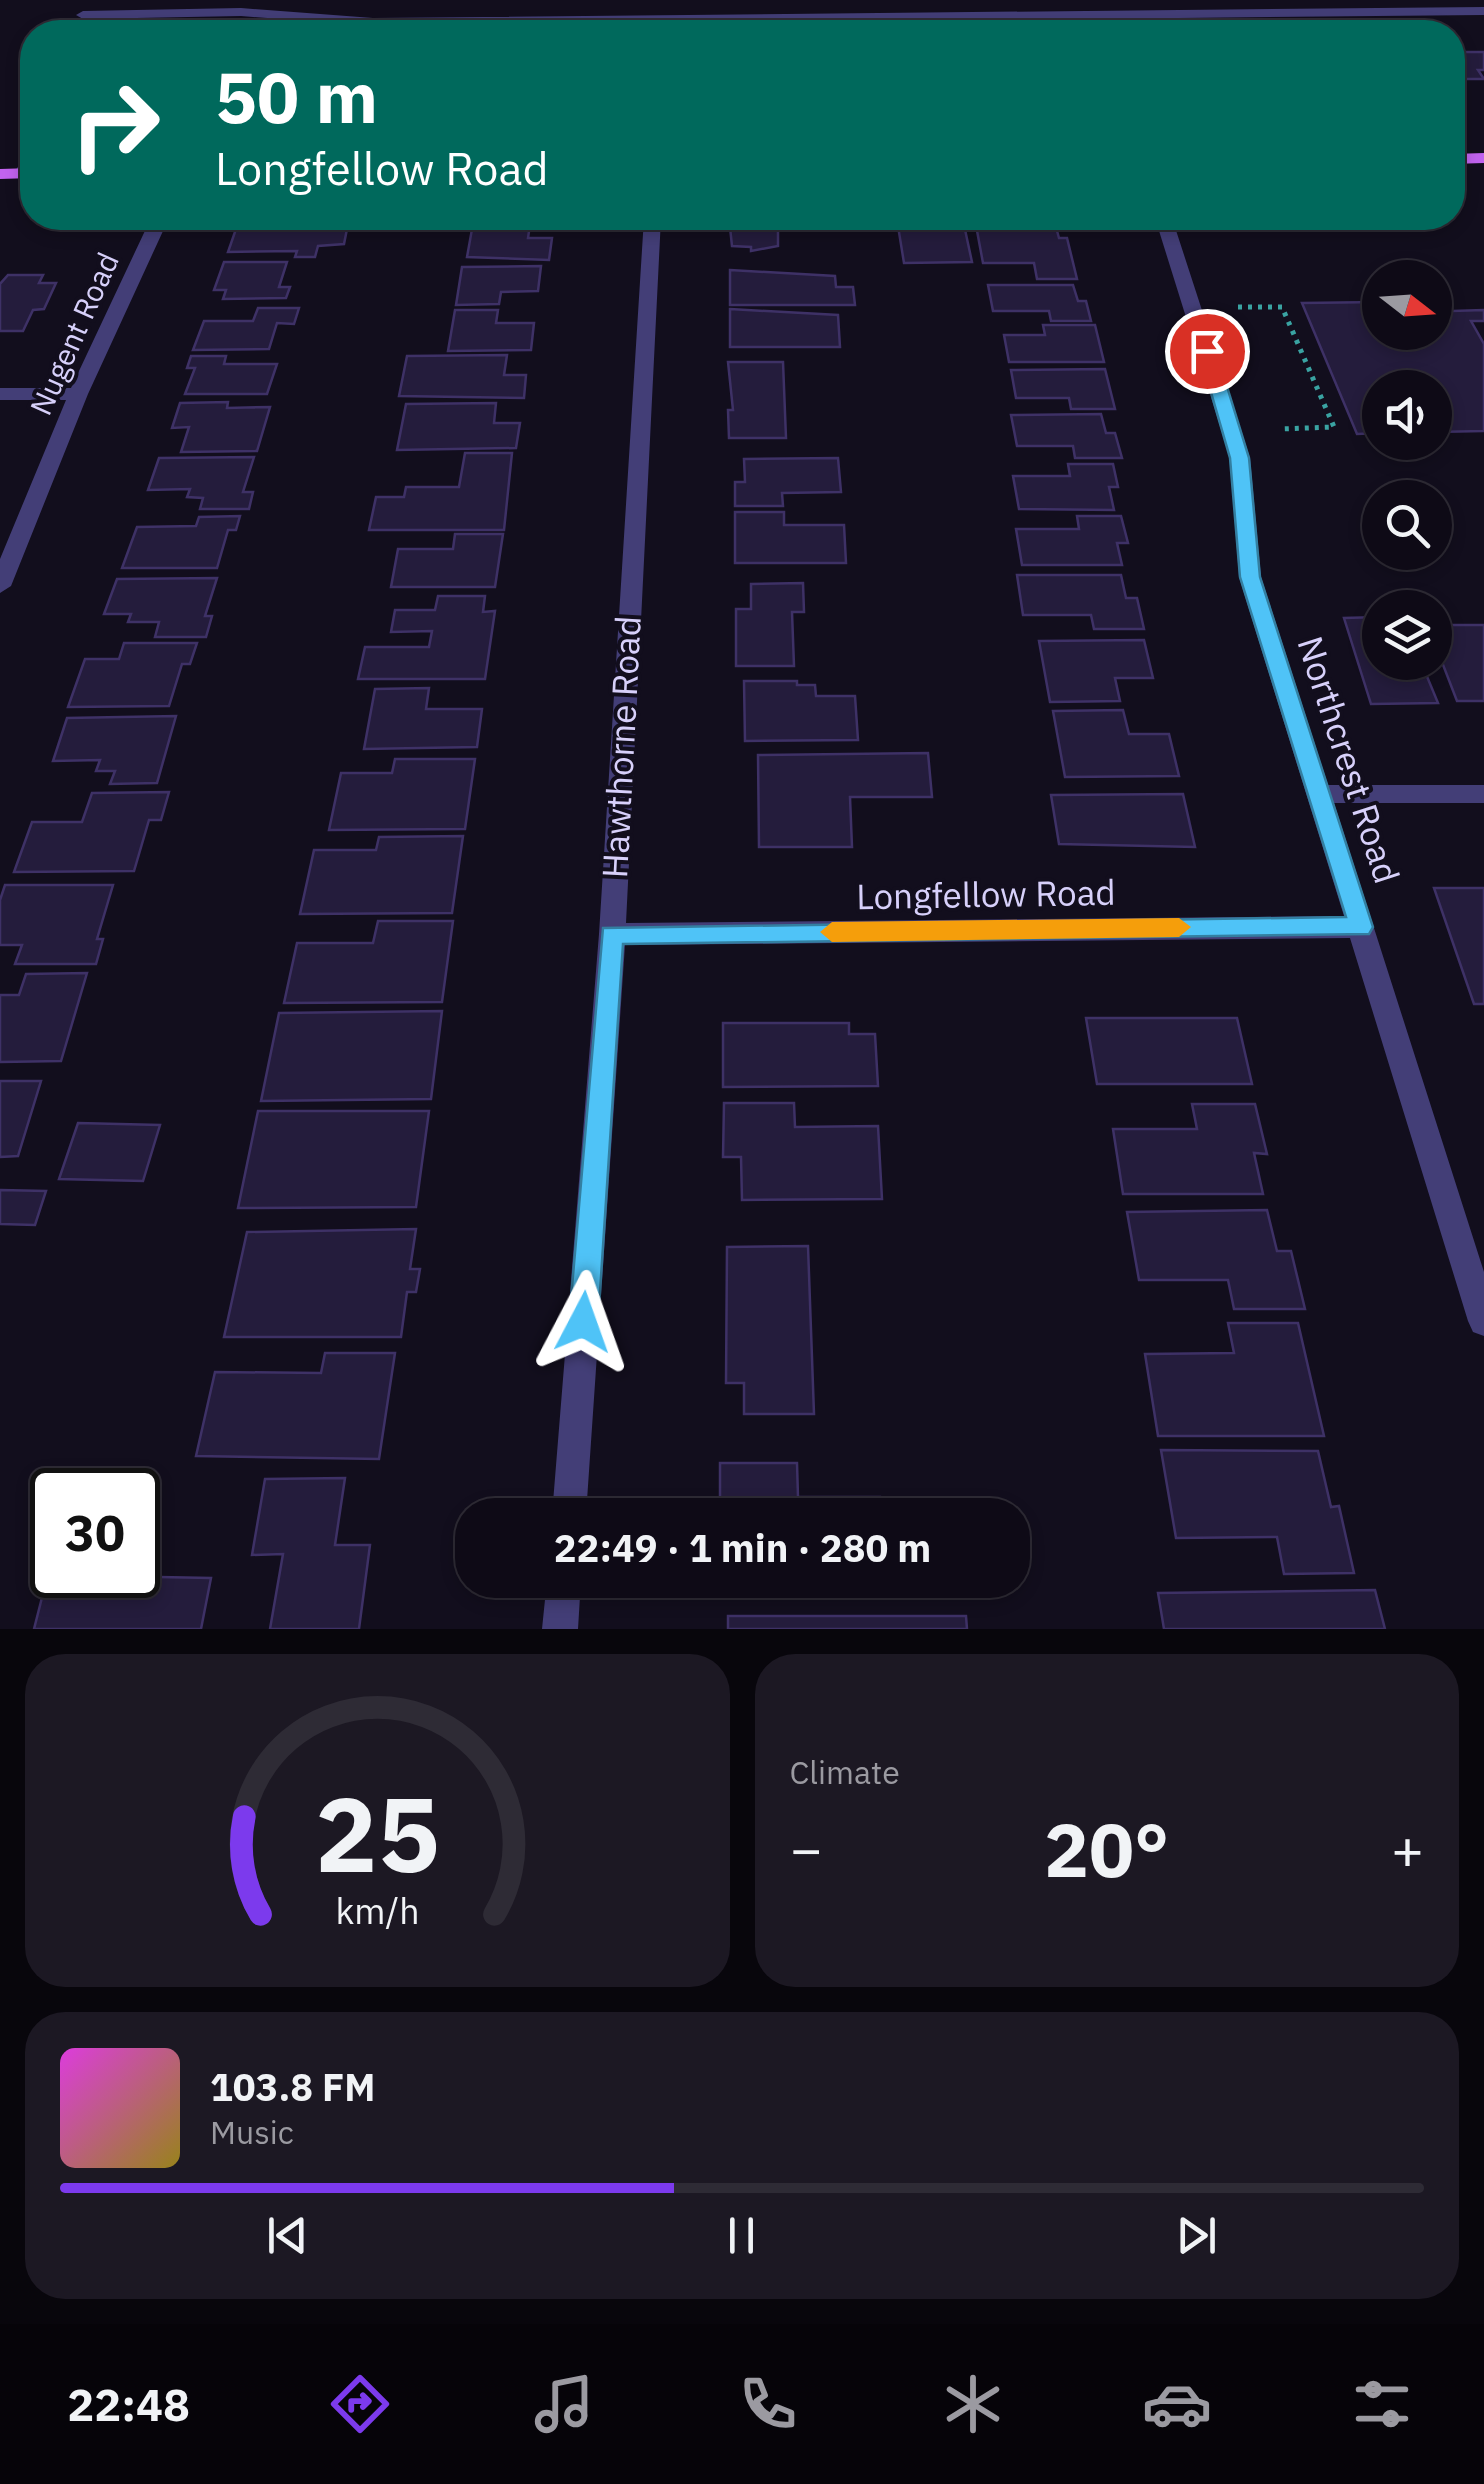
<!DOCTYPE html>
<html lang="en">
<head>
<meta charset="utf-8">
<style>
  body { margin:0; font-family:"IBM Plex Sans",sans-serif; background:#1c1823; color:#f1f3f6; height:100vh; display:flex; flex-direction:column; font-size:38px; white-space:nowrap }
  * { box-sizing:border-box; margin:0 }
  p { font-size:32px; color:#9b9aa1 }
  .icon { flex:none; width:55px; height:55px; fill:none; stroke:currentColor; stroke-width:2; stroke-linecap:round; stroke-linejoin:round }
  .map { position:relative; height:1629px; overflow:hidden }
  .side { display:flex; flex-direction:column; gap:25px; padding:25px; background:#08060c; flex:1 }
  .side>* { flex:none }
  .guide { position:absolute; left:20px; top:20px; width:1445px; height:210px; border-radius:40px; box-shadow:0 5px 15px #0003,0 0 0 2px #2e2b35; background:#00695c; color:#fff; overflow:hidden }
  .needle { width:65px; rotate:107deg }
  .fabs { position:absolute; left:1362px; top:260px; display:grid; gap:20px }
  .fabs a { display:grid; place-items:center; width:90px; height:90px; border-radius:50%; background:#0e0a16; box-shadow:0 5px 15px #0003,0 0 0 2px #2e2b35; font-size:50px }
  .speed { position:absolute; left:30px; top:1468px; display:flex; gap:20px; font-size:50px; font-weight:700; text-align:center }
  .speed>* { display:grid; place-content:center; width:130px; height:130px; border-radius:50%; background:#0e0a16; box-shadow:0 5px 15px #0003,0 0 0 2px #2e2b35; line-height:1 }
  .speed .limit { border:5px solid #111; border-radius:15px; background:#fff; color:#111 }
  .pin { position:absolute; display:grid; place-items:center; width:85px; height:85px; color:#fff; margin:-42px; border:5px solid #fff; border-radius:50%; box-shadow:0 2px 10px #0007 }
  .me { position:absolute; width:110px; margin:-55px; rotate:4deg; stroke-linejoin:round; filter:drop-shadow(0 0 8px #0008) }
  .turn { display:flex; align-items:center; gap:35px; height:210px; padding:0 30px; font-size:45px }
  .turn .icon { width:130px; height:130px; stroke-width:2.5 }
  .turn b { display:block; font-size:70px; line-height:85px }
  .big { font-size:75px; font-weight:700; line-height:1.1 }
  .side .card { flex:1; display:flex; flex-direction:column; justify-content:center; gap:15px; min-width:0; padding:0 35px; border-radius:40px; background:#1c1823 }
  .side .dial { align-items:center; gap:0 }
  .dial svg { height:260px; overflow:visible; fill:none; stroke:#2e2b35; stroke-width:7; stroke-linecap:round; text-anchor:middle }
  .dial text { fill:#f1f3f6; stroke:none }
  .song { display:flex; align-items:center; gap:30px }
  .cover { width:120px; height:120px; border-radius:15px; background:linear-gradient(135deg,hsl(300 70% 55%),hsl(50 70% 35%)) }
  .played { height:10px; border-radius:5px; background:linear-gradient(90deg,#7c3aed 45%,#2e2b35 45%) }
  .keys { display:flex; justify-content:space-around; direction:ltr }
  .heat { display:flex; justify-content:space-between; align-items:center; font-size:55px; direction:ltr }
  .side .tiles { flex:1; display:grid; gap:25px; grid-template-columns:1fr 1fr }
  .card:last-child { grid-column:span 2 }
  .trip { position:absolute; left:455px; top:1498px; width:575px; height:100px; border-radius:40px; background:#0e0a16; box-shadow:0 5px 15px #0003,0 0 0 2px #2e2b35; font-weight:700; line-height:100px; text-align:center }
  .tab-bar { display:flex; height:160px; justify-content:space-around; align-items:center; background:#060409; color:#9b9aa1 }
  .tab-bar .icon { width:70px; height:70px }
  .tab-bar .selected { color:#7c3aed }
  .tab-bar b { font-size:45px; color:#f1f3f6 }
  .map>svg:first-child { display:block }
  .building { fill:#241c3c; stroke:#3e3166; stroke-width:2.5 }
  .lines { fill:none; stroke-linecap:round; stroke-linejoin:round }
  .path { stroke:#3aa3a2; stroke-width:5; stroke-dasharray:4 6; stroke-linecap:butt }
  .minor { fill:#433e77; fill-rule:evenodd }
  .major { fill:#c163ee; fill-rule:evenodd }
  .route { fill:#4fc3f7; stroke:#337fa1; stroke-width:2.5 }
  .slow { fill:#f59e0b }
  .labels { text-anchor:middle; stroke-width:8; stroke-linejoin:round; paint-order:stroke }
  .far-street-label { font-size:30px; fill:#d7d0fa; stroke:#120e1d }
  .street-label { font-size:35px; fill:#d7d0fa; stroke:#120e1d }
</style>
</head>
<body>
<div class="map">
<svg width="1484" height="1629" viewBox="0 0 1484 1629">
  <rect width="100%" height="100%" fill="#120e1d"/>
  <path class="building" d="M1452,52H1484V70H1478L1484,79H1464L1452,61Z
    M474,218H531L528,238H552L549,260L467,257Z
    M729,218H778V246L751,251V247L732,246Z
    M975,220H1054L1059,238H1067L1077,279H1037L1034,263H983Z
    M335,221L348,224L344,244L318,246L315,257H295L297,251L228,252L236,229Z
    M964,225L972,262L904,263L898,226Z
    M224,262H287L279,287H290L286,298L223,299L226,290H214Z
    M541,266L538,291L501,292L499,304L456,305L462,267Z
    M730,270L835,276L836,287H853L855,305H730Z
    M8,275H43L39,283H56L44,309L33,310L23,331H0V284Z
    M988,285H1073L1078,301H1086L1091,321H1051L1049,311H993Z
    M1446,301L1452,311L1484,310V321H1471L1484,344V431L1435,432V388H1380V433L1357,434L1302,303L1380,302V332H1435V302Z
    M258,308H299L294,324L277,323L269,349L193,350L204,321H253Z
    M730,309L838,315L840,347H730Z
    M455,310H498L496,323H534L531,350L448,351Z
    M1043,325H1095L1104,362H1009L1004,335H1045Z
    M507,355L504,375H526L524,398L399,396L407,356Z
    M191,356H226L224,364H277L267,394H185L195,368H187Z
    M728,362H783L786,438H729L728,410H733Z
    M1105,369L1115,409H1071L1069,398H1016L1011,370Z
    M228,402L227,408L270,407L257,451L181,452L189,427L172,428L180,403Z
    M496,403L494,423H520L516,448L397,450L406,404Z
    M1101,414L1106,433H1115L1122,458H1075L1073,446H1017L1011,415Z
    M465,453H512L504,530H369L376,497H404L406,487H459Z
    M254,457L243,492H253L249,509H200L203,498L187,497L190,489L148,490L159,458Z
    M838,458L841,492L782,493L783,506H735V482H745L744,459Z
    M1068,464H1113L1118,487H1109L1114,510L1019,509L1013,476H1070Z
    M735,512H784V525H844L846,563H735Z
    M240,516L236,530H228L217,568H122L137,527L196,526L199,517Z
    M1077,516H1121L1128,543H1117L1122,565H1022L1016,529H1079Z
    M455,534H503L495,587H391L398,549H453Z
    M1017,575H1121L1126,598H1137L1144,629H1094L1091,615H1023Z
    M217,578L205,616H212L206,637H155L159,622H128L131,614H104L117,579Z
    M803,583L804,612H792L794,666H736V609H751V584Z
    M438,596H485L483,612L495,611L485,679H358L365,647H429L432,631L391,632L395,610H435Z
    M1380,617V662H1421L1438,703L1371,704L1344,618Z
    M1435,625H1484V701H1457L1435,644Z
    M1144,640L1153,678H1115L1120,701L1050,702L1039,641Z
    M124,643H197L190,664H182L169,706L68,707L85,659H119Z
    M744,681H797V685H815L816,696H855L858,740L745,741Z
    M429,688L426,709H482L477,747L364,749L375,689Z
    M1123,710L1129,734H1169L1179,776L1065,777L1053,711Z
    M176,716L157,783L110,784L115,771H96L100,760L53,761L67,718Z
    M928,753L932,797H850L852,847H759L758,755Z
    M395,759H475L465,829L329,830L341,773H392Z
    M169,792L161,820H149L134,871L14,872L32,822H82L92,793Z
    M1183,794L1195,847L1059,844L1051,795Z
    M463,836L452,913L300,914L314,850H376L379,837Z
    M5,885H113L97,939H103L96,964H15L22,945H0V900Z
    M1434,888H1484V1004H1474Z
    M378,921H453L442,1002L284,1003L297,943H373Z
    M87,973L61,1061L0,1062V995H19L26,974Z
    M442,1011L431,1099L261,1101L279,1013Z
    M1086,1018H1237L1252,1084H1097Z
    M723,1023H849V1034H875L878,1086L723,1087Z
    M0,1081H41L18,1156L0,1157Z
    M724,1103H794L795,1127L878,1126L882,1199L742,1200L741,1157H723Z
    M1192,1104H1255L1267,1154L1254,1153L1263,1194H1123L1113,1129H1197Z
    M258,1111H429L416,1207L238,1208Z
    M78,1123L160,1125L143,1181L59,1179Z
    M0,1190L46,1191L35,1225L0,1224Z
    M1267,1210L1277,1251H1291L1305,1309H1234L1228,1280H1139L1127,1212Z
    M416,1229L410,1269H420L416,1292H407L401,1337H224L247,1232Z
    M808,1246L814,1414H744V1383H726L727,1247Z
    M1228,1323H1298L1324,1436H1158L1145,1354L1234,1353Z
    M325,1353H395L379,1459L196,1456L215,1372L321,1373Z
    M1161,1450L1318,1451L1331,1507L1339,1506L1354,1573L1284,1574L1277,1537L1176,1538Z
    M720,1463H797L798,1497H880L882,1515H720Z
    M345,1478L335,1545H370L359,1629H270L283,1554L252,1555L265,1479Z
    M50,1566L52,1575L211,1578L201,1629H34Z
    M719,1580H886L887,1592H719Z
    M1375,1590L1385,1629H1164L1158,1593Z
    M728,1616H966L967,1629H728Z"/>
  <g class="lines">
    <path class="path" d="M1238,307H1282L1334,427L1279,429"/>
    <path class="minor" d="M1484,7V15L373,26L241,16L83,19L76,15L83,11L241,8L373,18Z
      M32,152L30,173L16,177L14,173L26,154Z
      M151,218H169L88,394L11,586L0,593V559L66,400H0V388H71Z
      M644,218H661L626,923L1344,916L1239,577L1230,458L1155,218H1172L1250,458L1261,577L1328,785H1484V803H1334L1484,1272V1336L1473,1332L1468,1321L1350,938L625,945L586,1515H552L599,934Z
      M547,1580H581L578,1629H542Z"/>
    <path class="major" d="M1484,153V163L1452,164V154Z
      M32,168V178L0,179V169Z"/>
  </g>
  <path class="route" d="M1207,346L1216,351L1249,458L1260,577L1373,927L1369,934L623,944L598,1322L593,1331L583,1335L573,1331L569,1322L603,928L1346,917L1240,577L1230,458L1199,351Z"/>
  <path class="slow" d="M1179,918L1191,927L1179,937L832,942L820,932L832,922Z"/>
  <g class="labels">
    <g class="far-street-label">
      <text transform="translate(75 334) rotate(-66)" y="10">Nugent Road</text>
    </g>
    <g class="street-label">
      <text transform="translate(622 747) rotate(-87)" y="12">Hawthorne Road</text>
      <text transform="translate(1348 760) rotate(72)" y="12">Northcrest Road</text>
      <text transform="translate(986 895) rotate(-1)" y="12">Longfellow Road</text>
    </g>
  </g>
</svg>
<div class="fabs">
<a><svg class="needle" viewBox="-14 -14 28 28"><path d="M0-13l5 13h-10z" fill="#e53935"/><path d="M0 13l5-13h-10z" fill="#9b9aa1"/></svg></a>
<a><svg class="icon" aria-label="sound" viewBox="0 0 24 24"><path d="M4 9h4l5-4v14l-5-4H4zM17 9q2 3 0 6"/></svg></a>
<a><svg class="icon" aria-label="search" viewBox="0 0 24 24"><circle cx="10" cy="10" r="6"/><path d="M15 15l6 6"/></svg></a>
<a><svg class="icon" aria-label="layers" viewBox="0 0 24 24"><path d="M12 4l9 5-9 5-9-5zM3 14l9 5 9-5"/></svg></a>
</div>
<div class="speed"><div class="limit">30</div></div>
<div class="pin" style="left:1207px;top:351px;background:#d93025"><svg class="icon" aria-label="arrive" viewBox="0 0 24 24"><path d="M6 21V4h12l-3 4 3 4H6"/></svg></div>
<svg class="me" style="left:583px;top:1322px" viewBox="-20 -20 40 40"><path d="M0-17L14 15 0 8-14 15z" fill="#4fc3f7" stroke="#fff" stroke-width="4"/></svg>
<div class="trip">22:49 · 1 min · 280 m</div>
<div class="guide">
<div class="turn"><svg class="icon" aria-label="right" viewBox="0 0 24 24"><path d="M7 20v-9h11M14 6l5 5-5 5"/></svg><div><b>50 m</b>Longfellow Road</div></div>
</div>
</div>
<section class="side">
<div class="tiles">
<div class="card dial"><svg viewBox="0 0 100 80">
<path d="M14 69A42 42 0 1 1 86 69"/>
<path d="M14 69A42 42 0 0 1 9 39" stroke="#7c3aed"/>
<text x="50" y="56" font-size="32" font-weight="700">25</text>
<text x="50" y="72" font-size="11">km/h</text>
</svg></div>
<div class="card"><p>Climate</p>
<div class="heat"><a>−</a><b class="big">20°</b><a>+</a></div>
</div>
<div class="card">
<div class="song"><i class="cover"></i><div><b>103.8 FM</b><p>Music</p></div></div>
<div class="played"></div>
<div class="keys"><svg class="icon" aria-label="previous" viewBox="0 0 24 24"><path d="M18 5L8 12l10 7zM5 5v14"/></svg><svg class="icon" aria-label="pause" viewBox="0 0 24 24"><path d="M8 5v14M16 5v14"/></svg><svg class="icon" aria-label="next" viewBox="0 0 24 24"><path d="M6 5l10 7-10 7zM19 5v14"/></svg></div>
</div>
</div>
</section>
<nav class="tab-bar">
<b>22:48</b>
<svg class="icon selected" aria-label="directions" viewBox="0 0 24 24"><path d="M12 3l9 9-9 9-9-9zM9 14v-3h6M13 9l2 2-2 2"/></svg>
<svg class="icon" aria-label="music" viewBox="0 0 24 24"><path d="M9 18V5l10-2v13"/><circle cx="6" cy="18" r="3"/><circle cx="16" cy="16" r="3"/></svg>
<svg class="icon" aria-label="phone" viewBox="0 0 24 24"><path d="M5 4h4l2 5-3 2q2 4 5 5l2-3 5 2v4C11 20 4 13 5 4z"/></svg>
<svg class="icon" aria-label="climate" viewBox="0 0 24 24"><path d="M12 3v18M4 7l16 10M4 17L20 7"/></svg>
<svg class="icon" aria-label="car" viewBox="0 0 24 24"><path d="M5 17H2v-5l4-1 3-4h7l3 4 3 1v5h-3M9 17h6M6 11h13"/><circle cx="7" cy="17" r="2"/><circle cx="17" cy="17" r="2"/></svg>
<svg class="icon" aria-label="filters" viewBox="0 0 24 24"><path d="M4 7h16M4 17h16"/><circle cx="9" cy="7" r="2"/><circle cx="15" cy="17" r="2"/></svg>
</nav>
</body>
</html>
